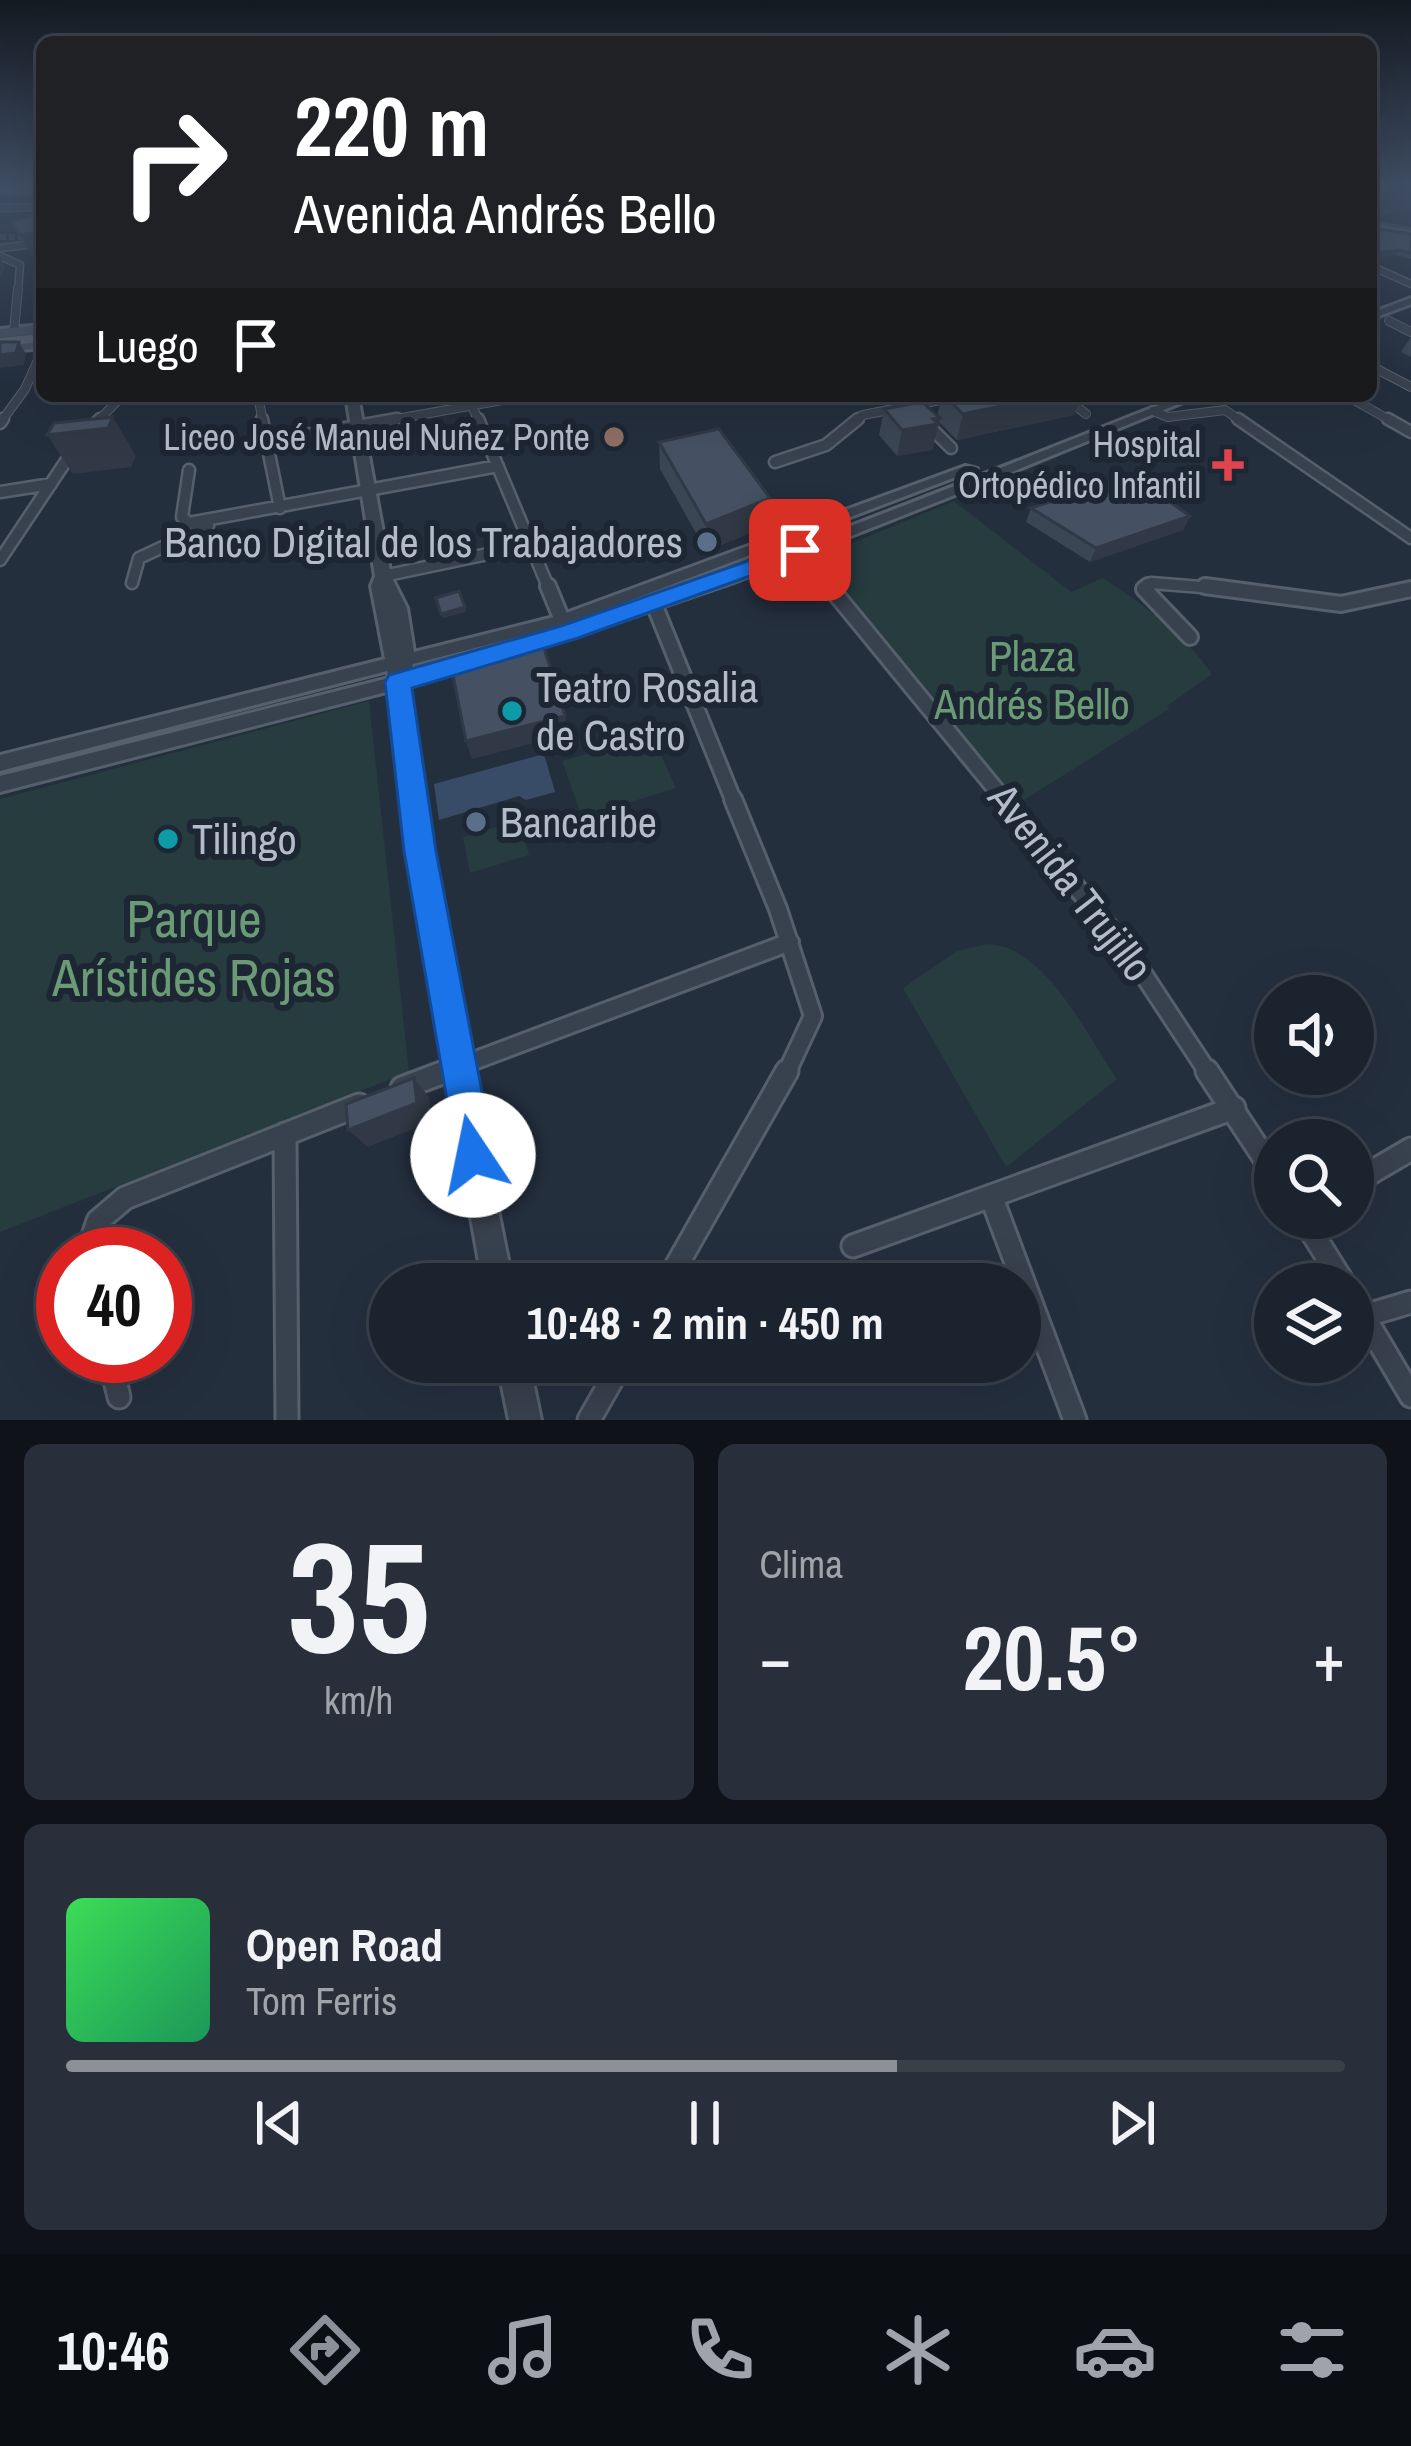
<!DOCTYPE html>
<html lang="es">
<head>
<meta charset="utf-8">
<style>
  body { margin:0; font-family:"Archivo Narrow",sans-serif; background:#282f3a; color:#f1f3f6; height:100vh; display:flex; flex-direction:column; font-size:45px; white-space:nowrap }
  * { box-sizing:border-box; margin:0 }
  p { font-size:39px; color:#a0a4aa }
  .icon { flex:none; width:66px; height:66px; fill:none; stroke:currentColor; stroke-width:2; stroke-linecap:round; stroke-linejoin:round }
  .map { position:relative; height:1420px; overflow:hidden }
  .details { display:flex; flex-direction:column; gap:24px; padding:24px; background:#0f1319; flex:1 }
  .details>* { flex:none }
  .hud { position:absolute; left:36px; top:36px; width:1341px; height:366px; border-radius:18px; box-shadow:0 12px 48px #0002,0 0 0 3px #39404a; background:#202124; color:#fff; overflow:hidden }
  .fabs { position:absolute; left:1254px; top:975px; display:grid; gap:24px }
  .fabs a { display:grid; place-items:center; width:120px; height:120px; border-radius:50%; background:#1b232e; box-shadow:0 12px 48px #0002,0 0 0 3px #39404a; font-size:60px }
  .speed { position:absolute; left:36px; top:1227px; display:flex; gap:24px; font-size:60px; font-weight:700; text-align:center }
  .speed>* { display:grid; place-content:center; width:156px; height:156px; border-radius:50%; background:#1b232e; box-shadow:0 12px 48px #0002,0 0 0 3px #39404a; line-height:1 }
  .speed .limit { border:18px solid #d22; background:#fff; color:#111 }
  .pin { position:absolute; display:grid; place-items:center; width:102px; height:102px; color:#fff; margin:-51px; border-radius:24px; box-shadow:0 6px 18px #0006 }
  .me { position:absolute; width:132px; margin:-66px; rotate:349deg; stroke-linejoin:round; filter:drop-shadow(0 0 9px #0008) }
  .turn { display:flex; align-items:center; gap:42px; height:252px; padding:0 60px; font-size:54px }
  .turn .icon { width:156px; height:156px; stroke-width:2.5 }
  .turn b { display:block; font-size:84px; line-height:102px }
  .then { display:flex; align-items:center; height:114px; padding:0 60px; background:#0003; gap:24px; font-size:45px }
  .big { font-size:90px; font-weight:700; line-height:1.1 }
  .details .card { flex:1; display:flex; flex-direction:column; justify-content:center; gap:18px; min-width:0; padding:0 42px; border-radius:18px; background:#282f3a }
  .details .dial { align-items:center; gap:0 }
  .dial b { font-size:156px; line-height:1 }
  .song { display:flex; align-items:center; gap:36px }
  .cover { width:144px; height:144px; border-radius:18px; background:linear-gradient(135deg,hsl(130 70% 55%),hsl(150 70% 35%)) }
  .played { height:12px; border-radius:6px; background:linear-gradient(90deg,#8c9099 65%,#39404a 65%) }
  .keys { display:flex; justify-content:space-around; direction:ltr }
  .heat { display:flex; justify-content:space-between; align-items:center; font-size:66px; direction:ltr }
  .details .tiles { flex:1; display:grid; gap:24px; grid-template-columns:1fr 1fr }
  .card:last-child { grid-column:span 2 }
  .trip { position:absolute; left:369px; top:1263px; width:672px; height:120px; border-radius:60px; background:#1b232e; box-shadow:0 12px 48px #0002,0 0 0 3px #39404a; font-weight:700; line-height:120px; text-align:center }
  .tab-bar { display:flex; height:192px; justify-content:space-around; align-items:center; background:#0b0e12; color:#a0a4aa }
  .tab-bar .icon { width:84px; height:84px }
  .tab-bar .on { color:#8c9099 }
  .tab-bar b { font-size:54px; color:#f1f3f6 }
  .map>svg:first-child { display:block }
  .green { fill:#263c3f }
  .water { fill:#394c67 }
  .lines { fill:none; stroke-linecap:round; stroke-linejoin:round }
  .minor-tunnel { stroke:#3a4453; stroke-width:6; stroke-dasharray:6 3; stroke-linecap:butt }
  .minor-far5-casing { stroke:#565f6c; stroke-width:9 }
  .minor-far4-casing { stroke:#565f6c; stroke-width:10 }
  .minor-far3-casing { stroke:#565f6c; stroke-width:15 }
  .minor-far2-casing { stroke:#565f6c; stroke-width:20 }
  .minor-far1-casing { stroke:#565f6c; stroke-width:22 }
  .minor-casing { stroke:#565f6c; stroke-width:27 }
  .tertiary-casing { stroke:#565f6c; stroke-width:6 }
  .secondary-casing { stroke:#565f6c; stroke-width:6 }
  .primary-casing { stroke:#414a57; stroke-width:6 }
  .motorway-casing { stroke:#434c59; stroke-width:6 }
  .minor-far5 { stroke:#38414e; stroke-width:6 }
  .minor-far4 { stroke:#38414e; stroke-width:8 }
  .minor-far3 { stroke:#38414e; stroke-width:10 }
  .minor-far2 { stroke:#38414e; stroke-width:14 }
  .minor-far1 { stroke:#38414e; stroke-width:16 }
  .minor { stroke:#38414e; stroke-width:21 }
  .tertiary { fill:#38414e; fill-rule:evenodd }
  .secondary { fill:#465061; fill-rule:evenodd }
  .primary { fill:#56606e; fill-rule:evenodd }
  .motorway { fill:#746855; fill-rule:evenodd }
  .wall { fill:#3b4654 }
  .shaded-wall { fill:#303945 }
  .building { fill:#455162; stroke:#303945; stroke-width:3 }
  .route { fill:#1a73e8; stroke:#114b97; stroke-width:3 }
  .education-dot { fill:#8d6e63; stroke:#1d2633; stroke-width:4.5 }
  .health-dot { fill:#e0444e; stroke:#1d2633; stroke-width:4.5 }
  .service-dot { fill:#5c6f8a; stroke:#1d2633; stroke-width:4.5 }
  .culture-dot { fill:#0f9aa8; stroke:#1d2633; stroke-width:4.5 }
  .labels { text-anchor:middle; stroke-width:12; stroke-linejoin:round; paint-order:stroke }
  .far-poi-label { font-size:36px; fill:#b4bcc9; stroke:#1d2633; text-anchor:end }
  .poi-label { font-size:42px; fill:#b4bcc9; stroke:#1d2633; text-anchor:start }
  .park-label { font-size:42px; fill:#6b9a76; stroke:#1d2633 }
  .street-label { font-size:42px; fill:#b4bcc9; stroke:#1d2633 }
  .near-park-label { font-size:51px; fill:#6b9a76; stroke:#1d2633 }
</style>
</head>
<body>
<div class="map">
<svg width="1411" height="1420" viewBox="0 0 1411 1420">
  <rect width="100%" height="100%" fill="#242f3e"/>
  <path class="green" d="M954,501L1071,592L1103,578C1145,606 1183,633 1212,674L1167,706L1169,709L1013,807L811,560Z
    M369,701L409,1072L0,1232V799Z
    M652,735L676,788L582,817L562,761Z
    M520,820L529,855L470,873L463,837Z
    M988,944C1046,947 1086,1034 1117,1079L1006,1167L903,988L957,951Z"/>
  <path class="water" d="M544,754L555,792L526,800L519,796L439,820L434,784Z"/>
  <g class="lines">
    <path class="minor-tunnel" d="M0,237H34"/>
    <defs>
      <path id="minor-far5" d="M0,208L42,207
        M0,248L42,243
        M0,256L20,265L18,291
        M1371,266L1411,284"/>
      <path id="minor-far4" d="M1389,321L1411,332
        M14,331L18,288
        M1371,366L1411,387
        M258,396L263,422
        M468,396L479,422
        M899,396L925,422
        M1063,396L1086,414
        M1347,396L1393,422
        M1153,411L1168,417L1225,410L1242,422
        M1,422L25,389L42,351
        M97,422L122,396
        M380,422L525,396
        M854,422L863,415L961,396"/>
      <path id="minor-far3" d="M262,419L280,508
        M478,419L549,589
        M922,419L951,448
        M1238,419L1411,538
        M1388,419L1411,432
        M0,423L3,419
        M88,431L100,419
        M267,442L397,419
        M775,462L826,445L858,419
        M189,470L182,517L189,523L498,466
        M0,492L51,484
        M800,550L832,589
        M0,560L74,449
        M383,576L531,545
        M132,583L139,558L208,526
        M1144,589L1151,583L1227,589"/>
      <path id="minor-far2" d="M548,586L562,620
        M829,586L1006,802
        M1148,586L1144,589L1190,637
        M1205,586L1341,604L1411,589
        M654,604L734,802"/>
      <path id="minor-far1" d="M733,799L778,909L813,1016L786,1074
        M1004,799L1126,948L1209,1074
        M439,1074L790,942"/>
      <path id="minor" d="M1207,1071L1275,1174
        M402,1088L447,1071
        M285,1134L287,1420
        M1353,1183L1411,1149
        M991,1196L1075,1420
        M1303,1218L1344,1284
        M853,1246L1234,1108
        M87,1254L98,1221L125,1198L359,1105
        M666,1284L787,1071
        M1353,1298L1411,1396
        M1364,1316L1411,1302
        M109,1356L119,1397
        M589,1420L622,1362"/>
      <path id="tertiary" d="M1411,298V304L1371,319V313Z
        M346,396H358L391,576L407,608L414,652L558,616L965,466L977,469L568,624L413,664L410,672L405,674C672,603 925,497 1182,396H1198L965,491L734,582L577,636L407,686C435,887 472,1085 513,1284H483C447,1087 414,890 390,691L0,792V776L389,678L387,671L0,771V755L385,659L371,586L375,576Z
        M497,1362H529L541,1420H509Z"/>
      <path id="secondary" d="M42,325V333L0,337V329Z
        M42,340V348L0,352V344Z"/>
      <path id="primary" d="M1371,223L1411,230V236L1371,229Z
        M42,334V342L0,346V338Z"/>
      <path id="motorway" d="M0,187H42V193H0Z"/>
    </defs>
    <use href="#minor-far5" class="minor-far5-casing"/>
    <use href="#minor-far4" class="minor-far4-casing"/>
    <use href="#minor-far3" class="minor-far3-casing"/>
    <use href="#minor-far2" class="minor-far2-casing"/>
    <use href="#minor-far1" class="minor-far1-casing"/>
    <use href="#minor" class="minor-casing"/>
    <use href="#tertiary" class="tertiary-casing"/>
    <use href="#secondary" class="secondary-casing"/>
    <use href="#primary" class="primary-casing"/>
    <use href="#motorway" class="motorway-casing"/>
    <use href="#minor-far5" class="minor-far5"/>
    <use href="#minor-far4" class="minor-far4"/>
    <use href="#minor-far3" class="minor-far3"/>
    <use href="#minor-far2" class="minor-far2"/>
    <use href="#minor-far1" class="minor-far1"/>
    <use href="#minor" class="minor"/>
    <use href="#tertiary" class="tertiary"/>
    <use href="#secondary" class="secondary"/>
    <use href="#primary" class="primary"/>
    <use href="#motorway" class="motorway"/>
  </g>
  <path class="wall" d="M1371,187H1411V211L1372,216L1371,217Z
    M1411,234V259L1395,255L1371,259Z
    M1411,337V357L1401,352Z
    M942,396H1081L1074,415L957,440L939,422L932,450L897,456L879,435L884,409L937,416Z
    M1097,396H1133L1113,405Z
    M659,442L768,526L706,551L660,469Z
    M1031,508L1190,516L1183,530L1090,562L1026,522Z"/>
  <path class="shaded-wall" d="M1411,187V211L1371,216V203L1378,190Z
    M42,231V266L38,267L20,235Z
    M1398,250L1395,255L1371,259V254Z
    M0,257L6,267L0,277Z
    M19,342L26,354L24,365L0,368V355Z
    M1050,396H1081L1074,415L957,440L963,414Z
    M1116,396H1133L1113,405Z
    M113,417L136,456L131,467L73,474L47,435Z
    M940,418L932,450L897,456L902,430Z
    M770,498L768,526L706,551V524Z
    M1190,516L1183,530L1090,562L1096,548Z
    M465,607L466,612L443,618L441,614Z
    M565,716L569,734L472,759L466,741Z
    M414,1078L429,1097L433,1121L368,1147L348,1130Z"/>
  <path class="building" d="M32,215H42V231L20,235L11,221Z
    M1371,228L1411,234V253L1398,250L1371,254Z
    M0,342H19L16,353L0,355Z
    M945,396H1050L963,414Z
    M922,402L940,418L933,419L938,424L902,430L884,409Z
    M113,417L108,428L47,435L54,423Z
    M719,429L770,498L706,524L659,442Z
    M1131,475L1190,516L1096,548L1031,508Z
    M459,591L465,607L441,614L436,598Z
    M544,648L565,716L466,741L452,670Z
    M414,1078L417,1103L348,1130L346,1104Z"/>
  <linearGradient id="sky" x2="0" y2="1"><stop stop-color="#141a22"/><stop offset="0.48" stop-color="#3f4d63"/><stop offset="1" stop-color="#3f4d63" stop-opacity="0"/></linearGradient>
  <rect width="1411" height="386" fill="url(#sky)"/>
  <path class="route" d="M800,543L808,545V555L578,638L412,688L436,851L494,1155L488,1169L473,1175L459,1169L404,851L385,682L389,675L561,626Z"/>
  <circle class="education-dot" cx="614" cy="437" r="12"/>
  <path class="health-dot" d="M1222 447h12v12h12v12h-12v12h-12v-12h-12v-12h12z"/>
  <g class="service-dot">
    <circle cx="707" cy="542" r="12"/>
    <circle cx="476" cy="822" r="12"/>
  </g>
  <g class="culture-dot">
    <circle cx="512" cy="711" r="12"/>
    <circle cx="168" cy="839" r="12"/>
  </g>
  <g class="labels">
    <g class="far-poi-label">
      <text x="590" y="450">Liceo José Manuel Nuñez Ponte</text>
      <text x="1201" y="457">Hospital<tspan x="1201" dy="41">Ortopédico Infantil</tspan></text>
    </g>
    <g class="poi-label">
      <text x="683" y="557" text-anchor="end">Banco Digital de los Trabajadores</text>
      <text x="536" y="702">Teatro Rosalia<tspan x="536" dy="48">de Castro</tspan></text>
      <text x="500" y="837">Bancaribe</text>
      <text x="192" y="854">Tilingo</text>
    </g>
    <g class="park-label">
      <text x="1032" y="671">Plaza<tspan x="1032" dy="48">Andrés Bello</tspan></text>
    </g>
    <g class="street-label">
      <text transform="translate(1071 882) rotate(52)" y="15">Avenida Trujillo</text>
    </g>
    <g class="near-park-label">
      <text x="194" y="937">Parque<tspan x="194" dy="59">Arístides Rojas</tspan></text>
    </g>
  </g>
</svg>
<div class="fabs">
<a><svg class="icon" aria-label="sound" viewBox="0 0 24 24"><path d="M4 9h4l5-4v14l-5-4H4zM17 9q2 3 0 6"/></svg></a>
<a><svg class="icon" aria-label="search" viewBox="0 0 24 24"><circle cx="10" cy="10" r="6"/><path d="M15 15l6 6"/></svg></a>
<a><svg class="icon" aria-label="layers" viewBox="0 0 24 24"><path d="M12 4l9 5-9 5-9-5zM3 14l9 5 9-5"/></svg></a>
</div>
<div class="speed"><div class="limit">40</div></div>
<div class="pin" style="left:800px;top:550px;background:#d93025"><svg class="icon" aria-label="arrive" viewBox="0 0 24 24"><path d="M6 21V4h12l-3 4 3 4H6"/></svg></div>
<svg class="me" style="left:473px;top:1155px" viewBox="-20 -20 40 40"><circle r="19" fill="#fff"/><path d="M0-13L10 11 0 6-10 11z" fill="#1a73e8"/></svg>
<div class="trip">10:48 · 2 min · 450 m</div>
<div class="hud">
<div class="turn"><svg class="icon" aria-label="right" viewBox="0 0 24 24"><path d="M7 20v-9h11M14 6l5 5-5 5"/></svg><div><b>220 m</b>Avenida Andrés Bello</div></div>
<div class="then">Luego<svg class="icon" aria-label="arrive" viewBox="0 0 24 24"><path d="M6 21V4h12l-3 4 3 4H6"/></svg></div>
</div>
</div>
<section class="details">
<div class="tiles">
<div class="card dial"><b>35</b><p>km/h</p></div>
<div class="card"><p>Clima</p>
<div class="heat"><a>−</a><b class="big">20.5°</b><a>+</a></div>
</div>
<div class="card">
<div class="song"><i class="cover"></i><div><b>Open Road</b><p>Tom Ferris</p></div></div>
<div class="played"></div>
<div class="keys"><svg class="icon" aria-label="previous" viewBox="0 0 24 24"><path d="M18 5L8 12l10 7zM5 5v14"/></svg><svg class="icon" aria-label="pause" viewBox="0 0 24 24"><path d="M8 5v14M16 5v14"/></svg><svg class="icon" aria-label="next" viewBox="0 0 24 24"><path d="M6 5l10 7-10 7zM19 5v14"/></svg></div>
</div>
</div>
</section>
<nav class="tab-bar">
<b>10:46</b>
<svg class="icon on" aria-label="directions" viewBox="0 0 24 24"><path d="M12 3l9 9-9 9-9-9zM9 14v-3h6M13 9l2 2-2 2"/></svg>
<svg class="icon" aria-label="music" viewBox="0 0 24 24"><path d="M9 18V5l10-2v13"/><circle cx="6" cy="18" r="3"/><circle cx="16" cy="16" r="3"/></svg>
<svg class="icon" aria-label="phone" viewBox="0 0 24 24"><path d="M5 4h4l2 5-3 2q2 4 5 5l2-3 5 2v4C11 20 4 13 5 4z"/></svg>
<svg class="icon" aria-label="climate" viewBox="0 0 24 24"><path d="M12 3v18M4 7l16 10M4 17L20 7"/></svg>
<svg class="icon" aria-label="car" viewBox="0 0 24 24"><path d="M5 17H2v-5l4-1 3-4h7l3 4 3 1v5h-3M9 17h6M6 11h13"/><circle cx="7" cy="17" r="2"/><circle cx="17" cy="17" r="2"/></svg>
<svg class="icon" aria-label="filters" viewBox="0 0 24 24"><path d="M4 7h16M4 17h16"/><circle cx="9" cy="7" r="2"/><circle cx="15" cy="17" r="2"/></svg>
</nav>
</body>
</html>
